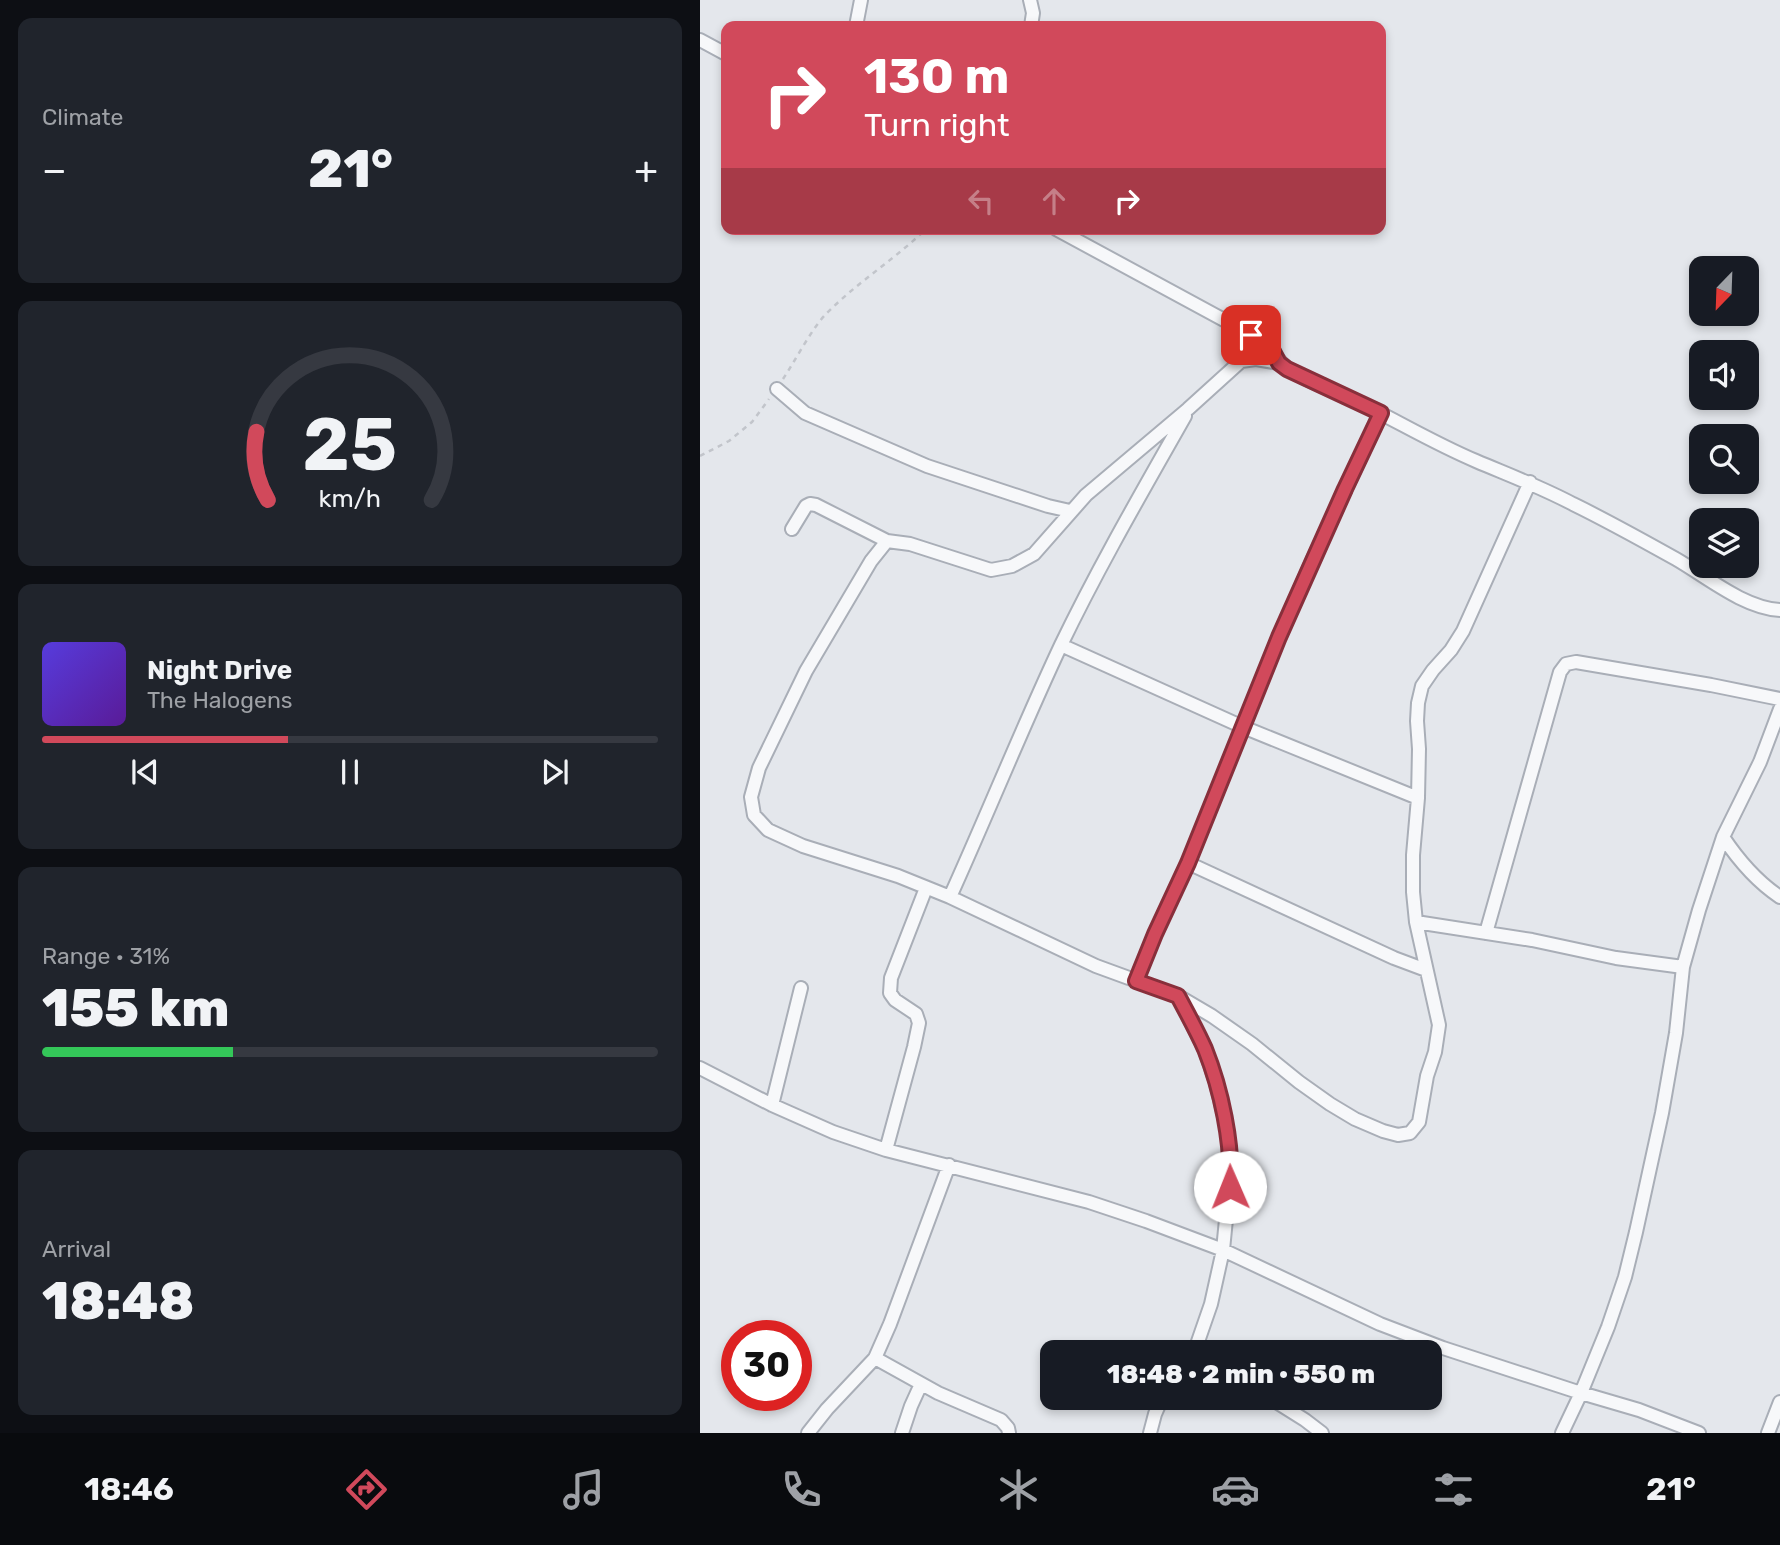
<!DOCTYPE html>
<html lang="en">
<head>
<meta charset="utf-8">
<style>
  body { margin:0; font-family:Rubik,sans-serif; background:#20242c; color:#f1f3f6; height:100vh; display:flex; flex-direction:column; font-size:26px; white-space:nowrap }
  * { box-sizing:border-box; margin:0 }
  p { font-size:23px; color:#9ea1a6 }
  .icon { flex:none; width:38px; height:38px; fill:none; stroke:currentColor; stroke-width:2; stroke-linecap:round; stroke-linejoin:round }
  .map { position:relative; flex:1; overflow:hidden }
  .drawer { display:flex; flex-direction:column; gap:18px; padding:18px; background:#0d0f14; width:700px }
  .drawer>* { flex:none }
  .top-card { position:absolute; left:21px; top:21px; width:665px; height:214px; border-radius:14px; box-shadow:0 4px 10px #0003; background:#d1495b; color:#fff; overflow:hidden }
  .needle { width:46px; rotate:203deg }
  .buttons { position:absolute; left:989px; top:256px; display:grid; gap:14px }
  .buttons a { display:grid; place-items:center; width:70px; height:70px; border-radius:14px; background:#171b24; box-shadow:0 4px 10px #0003; font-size:35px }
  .speed { position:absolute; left:21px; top:1320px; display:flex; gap:14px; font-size:35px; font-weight:700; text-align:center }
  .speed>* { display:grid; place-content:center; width:91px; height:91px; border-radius:50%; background:#171b24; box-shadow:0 4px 10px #0003; line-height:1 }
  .speed .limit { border:10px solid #d22; background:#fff; color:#111 }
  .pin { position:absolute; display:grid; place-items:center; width:60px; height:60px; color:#fff; margin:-30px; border-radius:14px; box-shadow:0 4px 10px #0006 }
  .me { position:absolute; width:77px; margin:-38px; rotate:359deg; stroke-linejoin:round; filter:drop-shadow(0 0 5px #0008) }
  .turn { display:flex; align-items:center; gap:24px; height:147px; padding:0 28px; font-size:32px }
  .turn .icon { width:91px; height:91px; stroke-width:2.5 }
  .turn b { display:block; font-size:49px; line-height:60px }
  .lanes { display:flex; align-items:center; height:66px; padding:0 28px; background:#0003; justify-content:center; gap:35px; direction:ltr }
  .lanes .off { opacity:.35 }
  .big { font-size:52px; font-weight:800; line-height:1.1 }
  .drawer .tile { flex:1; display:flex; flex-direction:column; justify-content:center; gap:10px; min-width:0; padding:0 24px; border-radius:14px; background:#20242c }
  .drawer .dial { align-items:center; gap:0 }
  .dial svg { height:182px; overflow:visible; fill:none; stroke:#363941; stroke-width:7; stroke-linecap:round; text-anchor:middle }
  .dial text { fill:#f1f3f6; stroke:none }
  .song { display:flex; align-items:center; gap:21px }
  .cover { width:84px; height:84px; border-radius:10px; background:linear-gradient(135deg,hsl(250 70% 55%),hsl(270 70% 35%)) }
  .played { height:7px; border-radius:4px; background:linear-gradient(90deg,#d1495b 40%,#363941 40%) }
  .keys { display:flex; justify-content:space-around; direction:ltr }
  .heat { display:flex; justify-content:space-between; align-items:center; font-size:38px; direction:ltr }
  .charge { height:10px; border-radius:5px; background:linear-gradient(90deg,#34c759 31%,#363941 0) }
  .trip { position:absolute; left:340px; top:1340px; width:402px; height:70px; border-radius:14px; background:#171b24; box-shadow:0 4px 10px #0003; font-weight:800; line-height:70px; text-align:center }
  .dock { display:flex; height:112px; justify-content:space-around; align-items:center; background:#090b0e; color:#9ea1a6 }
  .dock .icon { width:49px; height:49px }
  .dock .selected { color:#d1495b }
  .dock b { font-size:32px; color:#f1f3f6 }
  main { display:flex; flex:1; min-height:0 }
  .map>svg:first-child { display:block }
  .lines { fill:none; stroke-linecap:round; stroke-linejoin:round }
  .street-casing { stroke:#a9aeb7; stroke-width:16 }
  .path { stroke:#c2c5cb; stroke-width:2.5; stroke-dasharray:5 5; stroke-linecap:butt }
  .street { stroke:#f7f8fa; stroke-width:12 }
  .route-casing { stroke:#882f3b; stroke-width:18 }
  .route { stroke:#d1495b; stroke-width:12 }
</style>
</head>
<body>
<main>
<section class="drawer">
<div class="tile"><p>Climate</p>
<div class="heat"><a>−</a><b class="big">21°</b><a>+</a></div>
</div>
<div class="tile dial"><svg viewBox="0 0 100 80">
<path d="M14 69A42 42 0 1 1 86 69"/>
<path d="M14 69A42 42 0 0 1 9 39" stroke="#d1495b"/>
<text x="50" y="56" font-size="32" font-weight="700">25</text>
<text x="50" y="72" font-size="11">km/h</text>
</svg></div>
<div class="tile">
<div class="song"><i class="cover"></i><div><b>Night Drive</b><p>The Halogens</p></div></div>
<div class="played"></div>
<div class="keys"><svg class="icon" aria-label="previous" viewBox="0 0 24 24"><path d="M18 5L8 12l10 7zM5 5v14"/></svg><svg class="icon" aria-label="pause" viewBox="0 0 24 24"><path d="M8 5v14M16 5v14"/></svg><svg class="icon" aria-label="next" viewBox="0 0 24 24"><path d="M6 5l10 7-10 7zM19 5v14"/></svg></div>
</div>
<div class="tile"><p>Range · 31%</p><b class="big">155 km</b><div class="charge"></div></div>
<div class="tile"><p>Arrival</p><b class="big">18:48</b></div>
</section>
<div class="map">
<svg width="1080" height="1433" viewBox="0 0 1080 1433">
  <rect width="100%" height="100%" fill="#e4e7ec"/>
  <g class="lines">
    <defs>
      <path id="street" d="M330,0L333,13L331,26
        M156,26L161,0
        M0,40L26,54
        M356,229L561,340C575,350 576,362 590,370C609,382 632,390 652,399C694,419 733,443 776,461C809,475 841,487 873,504C908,521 942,540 976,559C1007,577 1044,608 1080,610
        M579,363L556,359L541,361L488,409L386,495L334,554L312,566L291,570L210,544L187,541L171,561L106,671L59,768L51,797L54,815L68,830L103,846L198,876L250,897L396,966L478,996L512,1016L552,1044L599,1082L630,1104L655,1119L683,1131L698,1135L710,1133L719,1122L727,1076L735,1052L739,1025L716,922L713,892V855L718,798L719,749L717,721L718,703L722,686L733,670L751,650L763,631L830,482
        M77,389L105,413L227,466L348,506L370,511
        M92,529L106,506L110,504L116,505L187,541
        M361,645L543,727L718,798
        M1023,837C1039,861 1056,881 1080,897
        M488,863L694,958L726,970
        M250,897C288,813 322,728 361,645C399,566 442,492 485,416
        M716,922L832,940L916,958L983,967
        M786,933L860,672L866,664L876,662L1011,685L1080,699
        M436,981L455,934L488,863L579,637L613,559L681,413
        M478,996L505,1050L516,1083L527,1128L531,1168L523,1250L511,1304L494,1353
        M0,1068L72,1105L133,1132L186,1150L389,1202L446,1221L523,1250L680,1324L743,1348L881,1393L939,1410L999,1433
        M72,1105L101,988
        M186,1150L214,1047L219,1023L216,1014L195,1000L190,993L191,978L226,888
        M175,1358L238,1393L301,1420L308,1428L309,1433
        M570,1398L605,1420L622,1433
        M108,1433L127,1409L175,1358L190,1324L249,1165
        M202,1433L211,1406L221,1384
        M450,1433L455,1414L462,1398
        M862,1433L881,1393L908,1327L925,1277L936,1232L962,1113L976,1033L983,967L999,910L1023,837L1060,762L1080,709
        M1068,1433L1080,1402"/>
    </defs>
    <use href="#street" class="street-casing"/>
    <path class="path" d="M83,379C95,361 111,330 125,315C156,283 194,260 226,229
      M0,456L29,441L52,422L69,399"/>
    <use href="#street" class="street"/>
  </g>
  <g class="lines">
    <defs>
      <path id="route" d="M530,1187C533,1144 521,1089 505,1049C497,1031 487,1013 478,996L436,981L455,934L488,863L579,637L645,489L681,413L587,369L579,363L570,346L551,335"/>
    </defs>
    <use href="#route" class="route-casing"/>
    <use href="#route" class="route"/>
  </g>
</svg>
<div class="buttons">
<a><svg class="needle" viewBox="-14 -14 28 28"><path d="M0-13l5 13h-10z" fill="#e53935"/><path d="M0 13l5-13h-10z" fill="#9ea1a6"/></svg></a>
<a><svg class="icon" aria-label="sound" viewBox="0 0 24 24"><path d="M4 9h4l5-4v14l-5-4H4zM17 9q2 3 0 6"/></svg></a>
<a><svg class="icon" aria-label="search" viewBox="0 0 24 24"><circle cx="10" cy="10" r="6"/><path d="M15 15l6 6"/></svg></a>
<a><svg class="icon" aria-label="layers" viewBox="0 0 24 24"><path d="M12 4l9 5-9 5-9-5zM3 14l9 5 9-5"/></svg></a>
</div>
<div class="speed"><div class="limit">30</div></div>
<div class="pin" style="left:551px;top:335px;background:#d93025"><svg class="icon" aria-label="arrive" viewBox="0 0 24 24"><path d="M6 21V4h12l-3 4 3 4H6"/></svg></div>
<svg class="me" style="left:530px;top:1187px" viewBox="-20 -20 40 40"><circle r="19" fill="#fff"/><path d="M0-13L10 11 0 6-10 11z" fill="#d1495b"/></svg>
<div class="trip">18:48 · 2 min · 550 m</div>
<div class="top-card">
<div class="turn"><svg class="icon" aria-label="right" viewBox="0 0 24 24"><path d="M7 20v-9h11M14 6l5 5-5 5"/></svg><div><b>130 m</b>Turn right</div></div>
<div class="lanes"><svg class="icon off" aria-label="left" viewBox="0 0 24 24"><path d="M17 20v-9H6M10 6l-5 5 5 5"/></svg><svg class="icon off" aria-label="ahead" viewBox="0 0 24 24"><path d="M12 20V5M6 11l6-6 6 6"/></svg><svg class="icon" aria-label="right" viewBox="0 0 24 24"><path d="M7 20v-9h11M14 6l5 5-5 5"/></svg></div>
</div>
</div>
</main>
<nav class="dock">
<b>18:46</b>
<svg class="icon selected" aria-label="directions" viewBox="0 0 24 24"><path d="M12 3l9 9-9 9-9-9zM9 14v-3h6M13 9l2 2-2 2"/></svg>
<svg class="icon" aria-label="music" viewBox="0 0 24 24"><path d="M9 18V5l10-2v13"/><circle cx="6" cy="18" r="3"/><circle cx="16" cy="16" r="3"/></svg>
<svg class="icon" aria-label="phone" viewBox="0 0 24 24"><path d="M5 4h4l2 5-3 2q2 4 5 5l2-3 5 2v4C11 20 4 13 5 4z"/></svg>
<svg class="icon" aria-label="climate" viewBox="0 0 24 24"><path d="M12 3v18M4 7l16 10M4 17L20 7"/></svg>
<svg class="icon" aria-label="car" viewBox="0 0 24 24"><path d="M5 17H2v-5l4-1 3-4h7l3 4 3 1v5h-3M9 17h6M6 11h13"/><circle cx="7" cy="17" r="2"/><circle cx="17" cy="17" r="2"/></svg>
<svg class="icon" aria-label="filters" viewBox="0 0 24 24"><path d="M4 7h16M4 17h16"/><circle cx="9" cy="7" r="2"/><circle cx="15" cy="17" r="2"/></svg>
<b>21°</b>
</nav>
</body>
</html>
